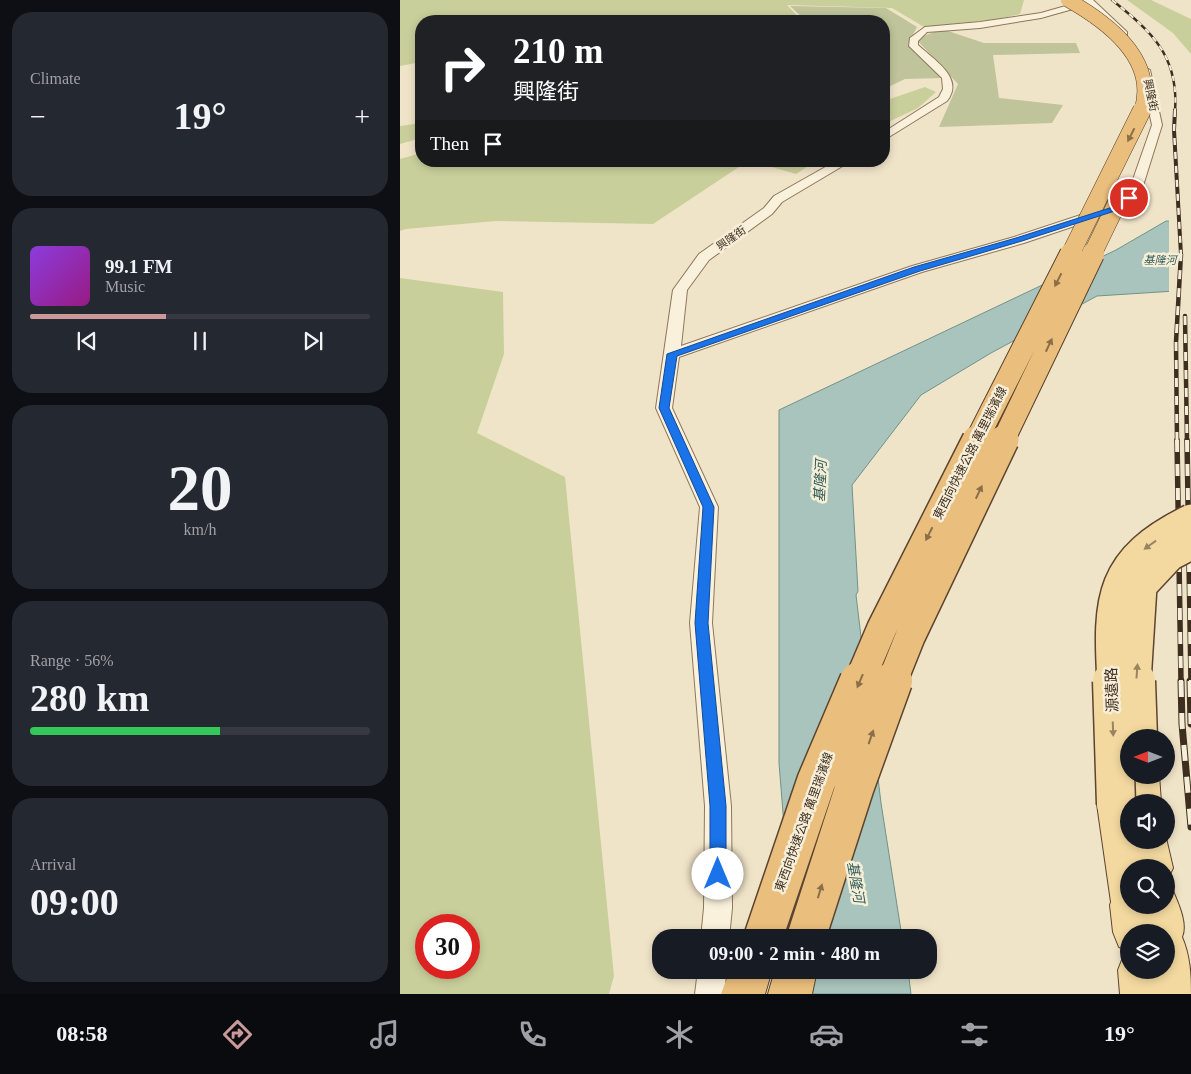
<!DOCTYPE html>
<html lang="en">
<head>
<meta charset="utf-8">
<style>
  body { margin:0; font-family:"Times New Roman","Noto Sans TC",serif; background:#242831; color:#f1f3f6; height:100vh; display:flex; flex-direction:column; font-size:19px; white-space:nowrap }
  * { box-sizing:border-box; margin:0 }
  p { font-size:16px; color:#9ea1a6 }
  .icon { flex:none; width:28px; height:28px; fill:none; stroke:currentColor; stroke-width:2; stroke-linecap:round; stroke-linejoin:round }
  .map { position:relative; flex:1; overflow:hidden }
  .drawer { display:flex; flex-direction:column; gap:12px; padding:12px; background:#0d0f14; width:400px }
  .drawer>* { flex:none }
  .guide { position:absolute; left:15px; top:15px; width:475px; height:152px; border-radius:20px; box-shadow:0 2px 8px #0003; background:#202124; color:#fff; overflow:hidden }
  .needle { width:32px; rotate:270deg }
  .tools { position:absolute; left:720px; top:729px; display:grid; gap:10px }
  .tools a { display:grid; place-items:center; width:55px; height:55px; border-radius:50%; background:#171b24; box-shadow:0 2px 8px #0003; font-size:25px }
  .speed { position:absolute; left:15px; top:914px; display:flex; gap:10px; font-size:25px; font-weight:700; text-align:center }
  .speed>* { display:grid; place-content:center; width:65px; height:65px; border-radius:50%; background:#171b24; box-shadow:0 2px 8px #0003; line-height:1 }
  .speed .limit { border:8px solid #d22; background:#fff; color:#111 }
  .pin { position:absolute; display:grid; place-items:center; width:42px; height:42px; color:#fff; margin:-21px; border:2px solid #fff; border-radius:50%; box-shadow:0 1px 5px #0007 }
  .me { position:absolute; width:55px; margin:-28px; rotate:0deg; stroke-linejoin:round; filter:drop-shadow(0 0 4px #0008) }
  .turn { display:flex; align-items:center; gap:18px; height:105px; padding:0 15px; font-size:22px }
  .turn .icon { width:65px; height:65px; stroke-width:2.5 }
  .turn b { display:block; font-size:35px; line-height:42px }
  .then { display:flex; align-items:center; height:48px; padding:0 15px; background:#0003; gap:10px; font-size:19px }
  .big { font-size:38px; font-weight:700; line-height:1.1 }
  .drawer .widget { flex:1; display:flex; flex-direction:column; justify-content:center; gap:8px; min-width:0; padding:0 18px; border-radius:20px; background:#242831 }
  .drawer .dial { align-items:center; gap:0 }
  .dial b { font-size:65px; line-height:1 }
  .song { display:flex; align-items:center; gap:15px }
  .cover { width:60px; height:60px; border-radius:8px; background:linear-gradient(135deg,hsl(270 70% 55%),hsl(310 70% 35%)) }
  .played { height:5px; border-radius:2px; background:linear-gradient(90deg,#cc999b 40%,#363941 40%) }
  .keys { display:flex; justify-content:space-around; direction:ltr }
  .heat { display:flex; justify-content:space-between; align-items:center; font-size:28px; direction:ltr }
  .charge { height:8px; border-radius:4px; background:linear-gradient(90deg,#34c759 56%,#363941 0) }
  .trip { position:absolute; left:252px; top:929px; width:285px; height:50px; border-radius:20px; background:#171b24; box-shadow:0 2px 8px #0003; font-weight:700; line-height:50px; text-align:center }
  .tabs { display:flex; height:80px; justify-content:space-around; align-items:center; background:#090b0e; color:#9ea1a6 }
  .tabs .icon { width:35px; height:35px }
  .tabs .selected { color:#cc999b }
  .tabs b { font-size:22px; color:#f1f3f6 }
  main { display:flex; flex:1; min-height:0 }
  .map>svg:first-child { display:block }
  .green { fill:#c9cf9b; fill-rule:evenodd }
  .cemetery { fill:#bfc49a }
  .water { fill:#a9c4bc; stroke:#6f938a }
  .pier { fill:#f0e4c8 }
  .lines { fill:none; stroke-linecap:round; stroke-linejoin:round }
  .minor-casing { stroke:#8d765c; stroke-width:2 }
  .primary-casing { stroke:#5b4430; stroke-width:2 }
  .trunk-casing { stroke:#5b4430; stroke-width:2 }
  .minor { fill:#faf1dc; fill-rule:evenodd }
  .primary { fill:#f3d9a0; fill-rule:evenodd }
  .trunk { fill:#eabe7c; fill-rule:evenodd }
  .rail-far4-casing { stroke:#3d2e20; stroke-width:2.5 }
  .rail-far3-casing { stroke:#3d2e20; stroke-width:4 }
  .rail-far2-casing { stroke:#3d2e20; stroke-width:4.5 }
  .rail-far1-casing { stroke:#3d2e20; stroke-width:5.5 }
  .rail-casing { stroke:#3d2e20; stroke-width:7 }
  .rail-far4 { stroke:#f7eed8; stroke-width:2; stroke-dasharray:5.5; stroke-linecap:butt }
  .rail-far3 { stroke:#f7eed8; stroke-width:2.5; stroke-dasharray:7; stroke-linecap:butt }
  .rail-far2 { stroke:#f7eed8; stroke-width:3; stroke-dasharray:9; stroke-linecap:butt }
  .rail-far1 { stroke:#f7eed8; stroke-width:4; stroke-dasharray:12; stroke-linecap:butt }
  .rail { stroke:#f7eed8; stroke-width:5; stroke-dasharray:16; stroke-linecap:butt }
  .primary-bridge-far1-casing { stroke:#5b4430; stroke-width:32; stroke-linecap:butt }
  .primary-bridge-casing { stroke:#5b4430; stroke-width:41; stroke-linecap:butt }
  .trunk-bridge-far4-casing { stroke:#5b4430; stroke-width:15; stroke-linecap:butt }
  .trunk-bridge-far3-casing { stroke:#5b4430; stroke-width:19; stroke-linecap:butt }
  .trunk-bridge-far2-casing { stroke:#5b4430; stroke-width:24; stroke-linecap:butt }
  .trunk-bridge-far1-casing { stroke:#5b4430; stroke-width:32; stroke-linecap:butt }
  .trunk-bridge-casing { stroke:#5b4430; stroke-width:41; stroke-linecap:butt }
  .primary-bridge-far1 { stroke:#f3d9a0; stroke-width:29 }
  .primary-bridge { stroke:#f3d9a0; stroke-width:38 }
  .trunk-bridge-far4 { stroke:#eabe7c; stroke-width:14 }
  .trunk-bridge-far3 { stroke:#eabe7c; stroke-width:18 }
  .trunk-bridge-far2 { stroke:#eabe7c; stroke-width:22 }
  .trunk-bridge-far1 { stroke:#eabe7c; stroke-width:29 }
  .trunk-bridge { stroke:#eabe7c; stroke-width:38 }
  .oneway { fill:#8b6f49 }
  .oneway2 { fill:#988460 }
  .route { fill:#1a73e8; stroke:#114b97 }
  .labels { text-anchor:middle; stroke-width:5; stroke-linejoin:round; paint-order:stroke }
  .far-street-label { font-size:11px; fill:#3d2e20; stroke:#f7eed8 }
  .far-water-label { font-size:11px; font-style:italic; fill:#2f5d5a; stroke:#f7eed8 }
  .street-label { font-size:12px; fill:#3d2e20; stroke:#f7eed8 }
  .water-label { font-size:14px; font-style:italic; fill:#2f5d5a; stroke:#f7eed8 }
  .near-street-label { font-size:15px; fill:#3d2e20; stroke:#f7eed8 }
</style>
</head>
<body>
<main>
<section class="drawer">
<div class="widget"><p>Climate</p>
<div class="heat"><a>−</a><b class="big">19°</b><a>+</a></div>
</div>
<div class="widget">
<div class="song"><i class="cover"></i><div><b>99.1 FM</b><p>Music</p></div></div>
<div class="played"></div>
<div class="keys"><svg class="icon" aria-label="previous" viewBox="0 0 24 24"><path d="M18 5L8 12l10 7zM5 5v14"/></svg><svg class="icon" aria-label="pause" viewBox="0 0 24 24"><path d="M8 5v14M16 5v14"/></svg><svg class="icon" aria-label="next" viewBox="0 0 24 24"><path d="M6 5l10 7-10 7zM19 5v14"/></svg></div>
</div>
<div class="widget dial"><b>20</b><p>km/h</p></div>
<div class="widget"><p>Range · 56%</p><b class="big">280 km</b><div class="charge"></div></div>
<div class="widget"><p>Arrival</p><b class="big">09:00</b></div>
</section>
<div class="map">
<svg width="791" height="994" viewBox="0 0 791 994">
  <rect width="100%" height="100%" fill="#f0e4c8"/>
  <path class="green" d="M0,0H624L620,14L598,19L524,27L492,8L387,5L402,21H21V62L0,66Z
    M727,0H751L791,19V54L773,33Z
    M525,87L536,92L518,108L484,124V101Z
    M21,123V138L0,144V126Z
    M21,153V161H348L253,224L96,221L6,229L0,231V159Z
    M351,161H416L396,174Z
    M0,278L103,292L104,354L77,433L165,477L214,976L209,994H0ZM26,925H69V968H26Z"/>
  <path class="cemetery" d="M390,6L486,8L517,27L508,44L543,78L505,79L484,89V21H406Z
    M542,29L584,43H676L680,53L593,55L599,98L663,105L652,123L539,127L558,84L516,39Z"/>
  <path class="water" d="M766,221L791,222V290L697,296L591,353L521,395L452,485L458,591L456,595L481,803L502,937H393L379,763V410L716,250Z
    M396,970H508L511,994H398Z"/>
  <path class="pier" d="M769,219H791V292L769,293Z"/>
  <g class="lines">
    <defs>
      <path id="minor" d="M682,0H693L727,32V36H721L687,5L641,18L580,28L527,32L518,41V45C534,60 565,78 547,101L484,140V132L539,97L543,89L542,78L509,46L510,38L525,27L580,22L641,13L683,1Z
        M745,67L750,70L762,125L742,189L725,209L624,243L522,272L279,357L272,408L318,507L312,623L331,806L332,908L329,938H301L304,908L305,806L290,623L300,507L256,408L273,290L299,254L364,208L374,196L436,161H451L382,202L372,214L309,260L287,290L281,346L512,266L614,237L717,203L730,188L752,125L740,70Z
        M298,970H326L325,994H295Z"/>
      <path id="primary" d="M729,763V775H759L761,802H729V840H766V838L773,868L766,882V868H729V905H766V888L773,891C778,903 788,924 782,937C790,956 791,974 791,994H720L718,970L724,955L729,953V970H766V932H729V950L719,947L713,932L710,905L711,902L697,804L703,791L716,786L723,789V775Z"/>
      <path id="trunk" d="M330,970H372L365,994H321Z
        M375,970H417L412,994H368Z"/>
    </defs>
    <use href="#minor" class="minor-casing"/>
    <use href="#primary" class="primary-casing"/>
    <use href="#trunk" class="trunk-casing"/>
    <use href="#minor" class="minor"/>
    <use href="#primary" class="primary"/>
    <use href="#trunk" class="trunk"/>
    <defs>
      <path id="rail-far4" d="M712,0C752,32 779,56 775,111"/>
      <path id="rail-far3" d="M775,110L774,130L781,255"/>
      <path id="rail-far2" d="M785,316L787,441
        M777,441L776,342L781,254"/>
      <path id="rail-far1" d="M777,440L781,682
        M787,440L791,682"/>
      <path id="rail" d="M781,681L782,724L791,827
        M790,681L791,724"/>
    </defs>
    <use href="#rail-far4" class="rail-far4-casing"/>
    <use href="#rail-far3" class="rail-far3-casing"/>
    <use href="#rail-far2" class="rail-far2-casing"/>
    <use href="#rail-far1" class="rail-far1-casing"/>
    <use href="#rail" class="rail-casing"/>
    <use href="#rail-far4" class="rail-far4"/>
    <use href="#rail-far3" class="rail-far3"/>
    <use href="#rail-far2" class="rail-far2"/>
    <use href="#rail-far1" class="rail-far1"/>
    <use href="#rail" class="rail"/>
    <defs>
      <path id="primary-bridge-far1" d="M712,682C707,598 709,559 791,519
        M736,682L742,586L770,556L791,545"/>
      <path id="primary-bridge" d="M712,681L716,804
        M736,681L738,738"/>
      <path id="trunk-bridge-far4" d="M668,0C707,22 758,60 741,111"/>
      <path id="trunk-bridge-far3" d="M670,255L742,110
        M692,255L720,197"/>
      <path id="trunk-bridge-far2" d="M576,441L671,254
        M603,441L693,254"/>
      <path id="trunk-bridge-far1" d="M459,682L482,628L577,440
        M492,682L510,637L604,440"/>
      <path id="trunk-bridge" d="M363,938L416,782L459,681
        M406,938L455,786L493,681"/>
    </defs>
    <use href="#primary-bridge-far1" class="primary-bridge-far1-casing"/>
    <use href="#primary-bridge" class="primary-bridge-casing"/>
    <use href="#trunk-bridge-far4" class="trunk-bridge-far4-casing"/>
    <use href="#trunk-bridge-far3" class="trunk-bridge-far3-casing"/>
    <use href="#trunk-bridge-far2" class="trunk-bridge-far2-casing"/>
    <use href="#trunk-bridge-far1" class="trunk-bridge-far1-casing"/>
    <use href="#trunk-bridge" class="trunk-bridge-casing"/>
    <use href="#primary-bridge-far1" class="primary-bridge-far1"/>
    <use href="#primary-bridge" class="primary-bridge"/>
    <use href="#trunk-bridge-far4" class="trunk-bridge-far4"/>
    <use href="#trunk-bridge-far3" class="trunk-bridge-far3"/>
    <use href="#trunk-bridge-far2" class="trunk-bridge-far2"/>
    <use href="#trunk-bridge-far1" class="trunk-bridge-far1"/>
    <use href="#trunk-bridge" class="trunk-bridge"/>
  </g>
  <defs><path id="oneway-solid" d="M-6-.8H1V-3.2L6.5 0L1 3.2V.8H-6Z" transform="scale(1.25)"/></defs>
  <g class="oneway">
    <use href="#oneway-solid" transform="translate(731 135) rotate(117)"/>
    <use href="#oneway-solid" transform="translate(658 280) rotate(117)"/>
    <use href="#oneway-solid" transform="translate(649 345) rotate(-65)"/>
    <use href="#oneway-solid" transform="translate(579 492) rotate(-65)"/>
    <use href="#oneway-solid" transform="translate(529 534) rotate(117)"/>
    <use href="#oneway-solid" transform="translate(460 681) rotate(113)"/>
    <use href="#oneway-solid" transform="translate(471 737) rotate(-71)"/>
    <use href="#oneway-solid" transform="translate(420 891) rotate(-73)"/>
  </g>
  <g class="oneway2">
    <use href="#oneway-solid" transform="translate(750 545) rotate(144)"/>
    <use href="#oneway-solid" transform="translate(737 671) rotate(-86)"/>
    <use href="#oneway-solid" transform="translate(713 729) rotate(88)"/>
  </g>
  <path class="route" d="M726,196L732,198L724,208L622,241L520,271L277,356L269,408L314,507L308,623L326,806V874L324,880L318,882L312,880L310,874V806L295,623L303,507L259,408L267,354L514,267L616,238L719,205Z"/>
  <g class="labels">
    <g class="far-street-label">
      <text transform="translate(751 95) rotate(78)" y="4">興隆街</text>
      <text transform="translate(331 238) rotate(-35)" y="4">興隆街</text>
    </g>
    <g class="far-water-label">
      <text x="760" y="264">基隆河</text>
    </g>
    <g class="street-label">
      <text transform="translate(570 453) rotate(-63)" y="4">東西向快速公路 萬里瑞濱線</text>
      <text transform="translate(404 822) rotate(-70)" y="4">東西向快速公路 萬里瑞濱線</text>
    </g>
    <g class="water-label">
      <text transform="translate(420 481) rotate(-87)" y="5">基隆河</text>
      <text transform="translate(456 882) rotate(80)" y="5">基隆河</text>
    </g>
    <g class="near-street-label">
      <text transform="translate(712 690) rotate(-92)" y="5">源遠路</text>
    </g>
  </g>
</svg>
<div class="tools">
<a><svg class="needle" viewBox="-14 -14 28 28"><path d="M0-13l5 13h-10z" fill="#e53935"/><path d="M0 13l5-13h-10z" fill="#9ea1a6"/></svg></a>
<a><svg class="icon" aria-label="sound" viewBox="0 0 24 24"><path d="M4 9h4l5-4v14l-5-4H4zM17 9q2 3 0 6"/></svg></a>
<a><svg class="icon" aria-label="search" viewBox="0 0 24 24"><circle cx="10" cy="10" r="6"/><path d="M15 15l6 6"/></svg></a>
<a><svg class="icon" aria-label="layers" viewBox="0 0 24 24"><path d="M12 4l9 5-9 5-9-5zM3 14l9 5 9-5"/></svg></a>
</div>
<div class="speed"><div class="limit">30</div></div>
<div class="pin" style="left:729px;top:198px;background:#d93025"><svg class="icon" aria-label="arrive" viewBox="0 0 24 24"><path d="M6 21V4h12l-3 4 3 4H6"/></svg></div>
<svg class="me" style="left:318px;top:874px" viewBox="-20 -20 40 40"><circle r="19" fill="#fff"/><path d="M0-13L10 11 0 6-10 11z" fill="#1a73e8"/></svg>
<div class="trip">09:00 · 2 min · 480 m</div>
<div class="guide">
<div class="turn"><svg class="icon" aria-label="right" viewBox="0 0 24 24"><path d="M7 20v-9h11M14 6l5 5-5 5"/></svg><div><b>210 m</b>興隆街</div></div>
<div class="then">Then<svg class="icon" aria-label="arrive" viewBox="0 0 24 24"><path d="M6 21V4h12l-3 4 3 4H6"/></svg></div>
</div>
</div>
</main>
<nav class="tabs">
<b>08:58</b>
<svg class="icon selected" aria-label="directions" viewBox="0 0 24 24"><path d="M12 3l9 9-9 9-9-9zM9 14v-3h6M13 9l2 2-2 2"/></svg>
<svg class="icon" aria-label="music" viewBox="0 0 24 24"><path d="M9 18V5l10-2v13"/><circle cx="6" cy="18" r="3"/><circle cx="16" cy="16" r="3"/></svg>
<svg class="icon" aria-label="phone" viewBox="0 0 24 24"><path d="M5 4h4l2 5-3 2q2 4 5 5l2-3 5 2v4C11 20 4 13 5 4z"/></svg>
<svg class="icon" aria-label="climate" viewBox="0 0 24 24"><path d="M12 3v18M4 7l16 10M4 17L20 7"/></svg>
<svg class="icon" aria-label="car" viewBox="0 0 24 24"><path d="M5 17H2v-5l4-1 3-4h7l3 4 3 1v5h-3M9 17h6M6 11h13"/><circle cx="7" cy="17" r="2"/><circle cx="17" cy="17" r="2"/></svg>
<svg class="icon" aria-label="filters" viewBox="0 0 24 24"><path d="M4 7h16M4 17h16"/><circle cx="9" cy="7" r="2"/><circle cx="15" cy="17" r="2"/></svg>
<b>19°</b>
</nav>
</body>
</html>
